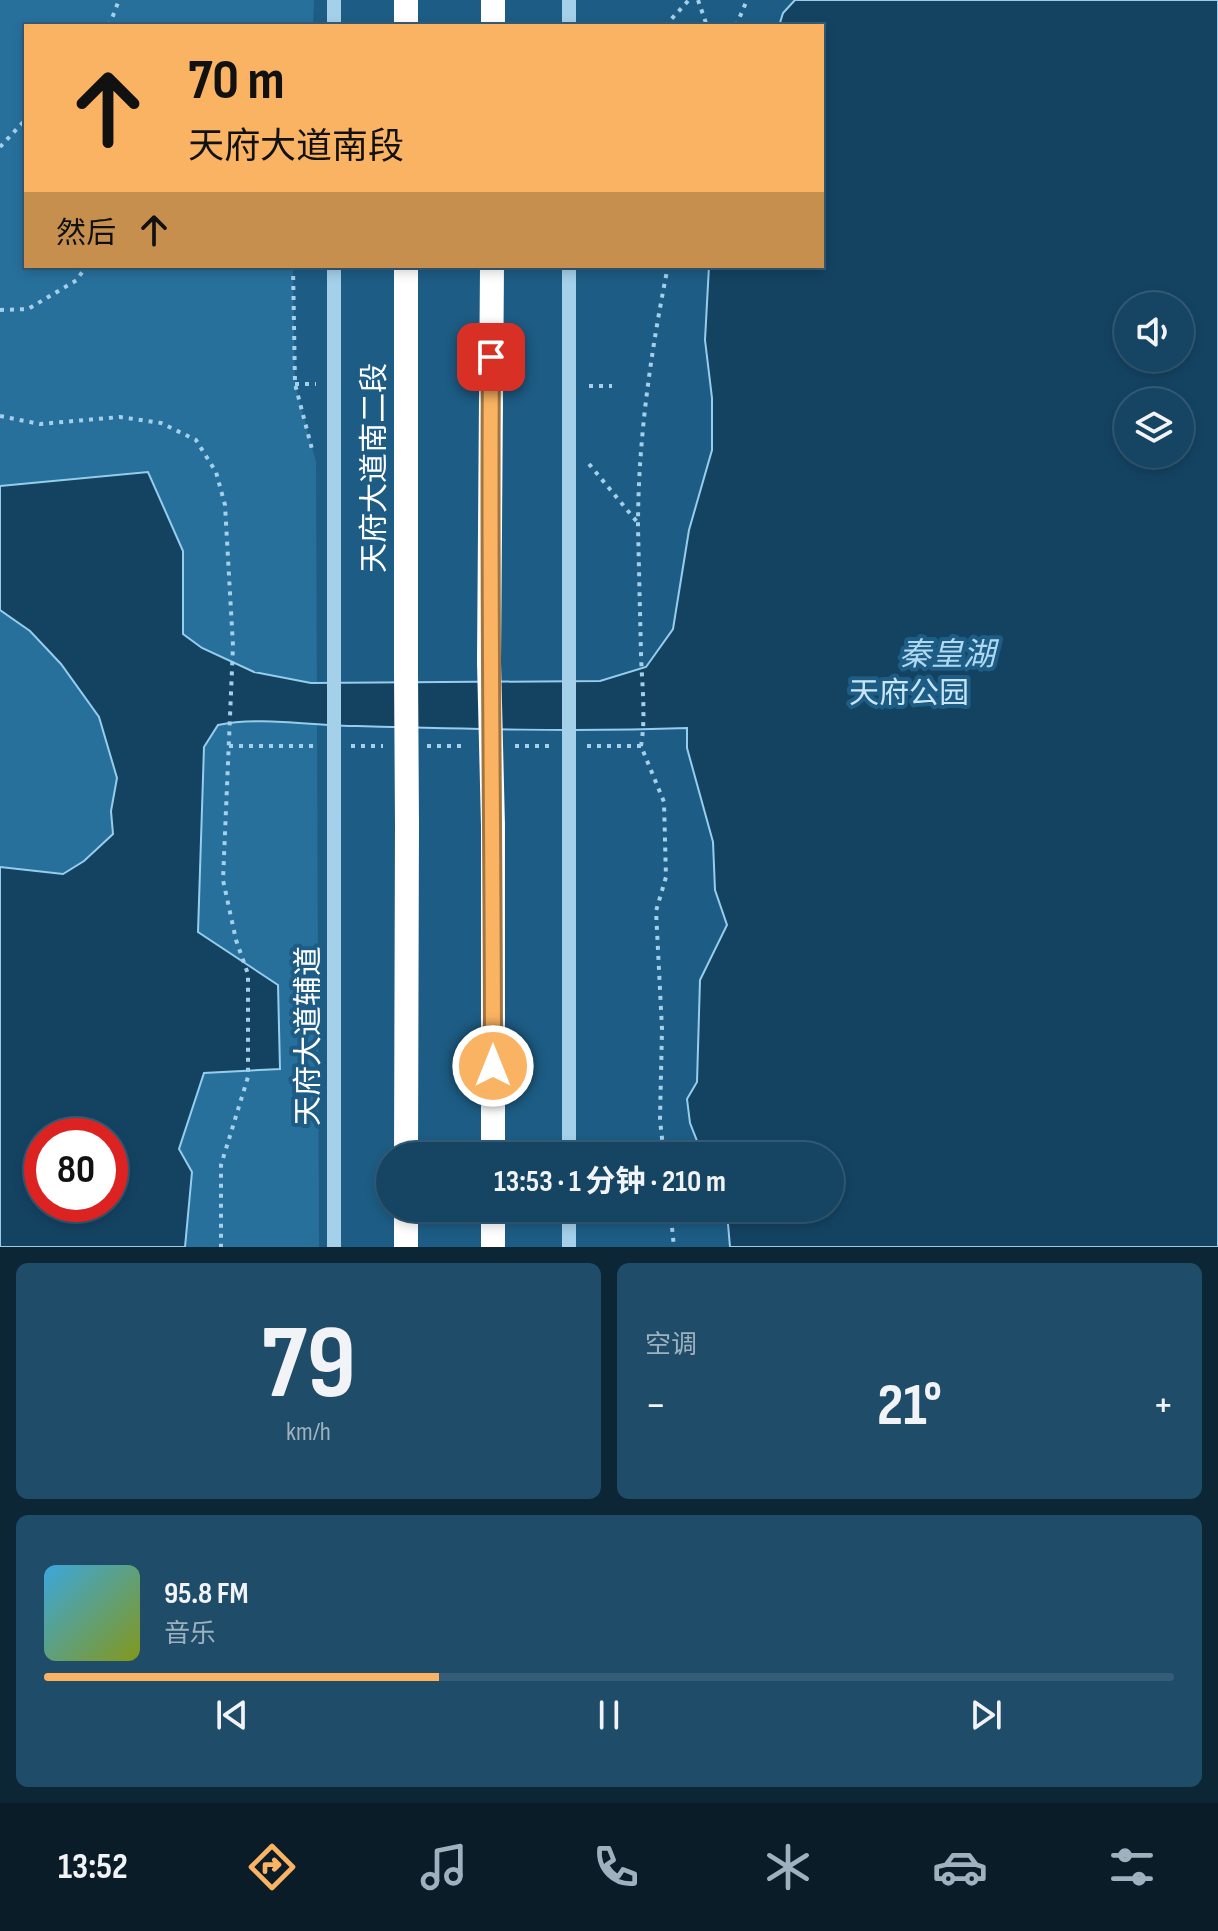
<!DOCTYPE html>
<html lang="zh">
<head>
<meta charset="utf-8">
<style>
  body { margin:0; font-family:"Sofia Sans Condensed","Noto Sans SC",sans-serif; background:#1f4c69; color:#f1f3f6; height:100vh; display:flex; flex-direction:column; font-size:30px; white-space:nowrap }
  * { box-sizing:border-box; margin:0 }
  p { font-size:26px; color:#9eb1be }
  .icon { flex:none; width:44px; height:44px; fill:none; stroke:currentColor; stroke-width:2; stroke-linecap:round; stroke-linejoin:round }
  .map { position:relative; height:1247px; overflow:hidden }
  .details { display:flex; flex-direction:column; gap:16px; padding:16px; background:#0c2636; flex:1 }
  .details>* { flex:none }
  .hud { position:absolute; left:24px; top:24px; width:800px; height:244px; border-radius:0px; box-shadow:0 4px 12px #0003,0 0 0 2px #355d78; background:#f9b362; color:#111; overflow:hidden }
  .controls { position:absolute; left:1114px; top:292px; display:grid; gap:16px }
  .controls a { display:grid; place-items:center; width:80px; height:80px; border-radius:50%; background:#164563; box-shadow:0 4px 12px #0003,0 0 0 2px #355d78; font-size:40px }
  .speed { position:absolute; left:24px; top:1118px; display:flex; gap:16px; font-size:40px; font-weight:700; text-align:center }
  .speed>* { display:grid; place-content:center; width:104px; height:104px; border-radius:50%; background:#164563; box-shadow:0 4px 12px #0003,0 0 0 2px #355d78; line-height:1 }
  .speed .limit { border:12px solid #d22; background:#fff; color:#111 }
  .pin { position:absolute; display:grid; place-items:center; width:68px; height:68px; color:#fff; margin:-34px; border-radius:16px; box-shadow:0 4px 12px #0006 }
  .me { position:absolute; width:88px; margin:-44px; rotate:0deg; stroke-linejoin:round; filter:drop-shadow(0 0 6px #0008) }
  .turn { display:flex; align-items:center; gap:28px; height:168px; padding:0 32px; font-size:36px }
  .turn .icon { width:104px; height:104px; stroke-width:2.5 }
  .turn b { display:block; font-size:56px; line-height:68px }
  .then { display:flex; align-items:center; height:76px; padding:0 32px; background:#0003; gap:16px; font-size:30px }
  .big { font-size:60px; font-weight:700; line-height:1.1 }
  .details .tile { flex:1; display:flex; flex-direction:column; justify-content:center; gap:12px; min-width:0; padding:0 28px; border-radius:12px; background:#1f4c69 }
  .details .dial { align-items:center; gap:0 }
  .dial b { font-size:104px; line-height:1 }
  .song { display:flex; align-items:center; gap:24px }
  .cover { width:96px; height:96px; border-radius:12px; background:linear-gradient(135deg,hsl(200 70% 55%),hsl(70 70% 35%)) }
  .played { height:8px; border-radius:4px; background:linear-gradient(90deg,#f9b362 35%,#355d78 35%) }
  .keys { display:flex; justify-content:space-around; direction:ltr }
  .heat { display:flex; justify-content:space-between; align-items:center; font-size:44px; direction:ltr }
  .details .tiles { flex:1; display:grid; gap:16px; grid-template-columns:1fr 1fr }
  .tile:last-child { grid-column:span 2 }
  .trip { position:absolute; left:376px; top:1142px; width:468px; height:80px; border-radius:40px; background:#164563; box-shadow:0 4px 12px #0003,0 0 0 2px #355d78; font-weight:700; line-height:80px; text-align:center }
  .tab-bar { display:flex; height:128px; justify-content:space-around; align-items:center; background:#091c28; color:#9eb1be }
  .tab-bar .icon { width:56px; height:56px }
  .tab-bar .on { color:#f9b362 }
  .tab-bar b { font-size:36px; color:#f1f3f6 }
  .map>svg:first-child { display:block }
  .green { fill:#27709c; fill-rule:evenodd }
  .water { fill:#144362; stroke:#97cdec; stroke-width:2; fill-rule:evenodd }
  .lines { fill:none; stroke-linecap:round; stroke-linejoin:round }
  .path { stroke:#a4d0ea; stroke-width:4; stroke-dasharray:4 6; stroke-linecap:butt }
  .minor { stroke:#a4d0ea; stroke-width:14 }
  .highway { stroke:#fff; stroke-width:24 }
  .minor-bridge { stroke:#a4d0ea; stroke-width:14 }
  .highway-bridge { stroke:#fff; stroke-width:24 }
  .route-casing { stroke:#a27440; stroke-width:20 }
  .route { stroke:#f9b362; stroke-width:14 }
  .labels { text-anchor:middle; stroke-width:8; stroke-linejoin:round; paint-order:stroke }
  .street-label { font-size:30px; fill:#fff; stroke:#1d5c84 }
  .park-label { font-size:30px; fill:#c8e6f7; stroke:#1d5c84 }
  .water-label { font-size:32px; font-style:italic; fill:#afd9f1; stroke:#1d5c84 }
</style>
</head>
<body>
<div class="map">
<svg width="1218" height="1247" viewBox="0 0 1218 1247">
  <rect width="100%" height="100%" fill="#1d5c84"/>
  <path class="green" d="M0,0H314L313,26H26V266H293L295,384L316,462L319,1247H0ZM42,1136H110V1204H42Z"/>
  <path class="water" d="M795,0H1218V1247H730L728,1224L722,1208H830V1156H703L690,1123L687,1099L697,1082L700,980L727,925L715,890L713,842L687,748V728C577,732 467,729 357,726C313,726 261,716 218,725L204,747L198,932L278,985L280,1069L204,1073L179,1149L192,1172L185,1247H0V867L63,874L84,861L113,834L111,811L117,778L99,717L61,664L30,631L0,610V486L148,472L183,551V634L202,648L254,672L311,683L600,681L646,667L673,629L689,530L712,450V398L705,340L709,266H822V26H779L783,13ZM1128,306H1180V358H1128ZM1128,402H1180V454H1128ZM42,1136H110V1204H42Z"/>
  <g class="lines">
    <path class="path" d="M698,0L707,26
      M109,26L119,0
      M665,26L689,0
      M736,26L747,0
      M0,147L26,119
      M293,266L295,384L313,453
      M0,310L28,309L77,280L86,266
      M295,384H316
      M589,386H612
      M0,416L40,424L120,417L161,423L196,440L216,472L225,505L233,646L223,880L236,940L248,974V1077L221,1165V1247
      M589,464L638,523
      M229,746H315
      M351,746H383
      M427,746H467
      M515,746H551
      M587,746H641L664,802L666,877L656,911L662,1029L660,1120L664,1156
      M641,746C646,716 642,686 641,655C640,612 639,570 638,527C638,439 651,351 668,266
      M670,1208L674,1247"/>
    <path class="minor" d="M334,0V26
      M569,0V26
      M334,266V675
      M569,266V672
      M569,824V1156
      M569,1208V1247
      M334,1247V825"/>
    <path class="highway" d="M406,26V0
      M493,26V0
      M489,662L492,266
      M406,671V266
      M493,826V1156
      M406,1156L407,823
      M493,1208V1247
      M406,1247V1208"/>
    <path class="minor-bridge" d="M569,672V824
      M334,675V825"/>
    <path class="highway-bridge" d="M489,662L493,826
      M406,671L407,823"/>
  </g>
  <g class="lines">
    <defs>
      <path id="route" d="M491,357C489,594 493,830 493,1066"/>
    </defs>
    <use href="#route" class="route-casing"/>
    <use href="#route" class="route"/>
  </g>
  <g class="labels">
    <g class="street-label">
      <text transform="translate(374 468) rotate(-90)" y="10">天府大道南二段</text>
      <text transform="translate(308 1036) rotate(-90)" y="10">天府大道辅道</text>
    </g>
    <g class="park-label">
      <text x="909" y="703">天府公园</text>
    </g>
    <g class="water-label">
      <text x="947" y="665">秦皇湖</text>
    </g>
  </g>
</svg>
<div class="controls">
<a><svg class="icon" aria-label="sound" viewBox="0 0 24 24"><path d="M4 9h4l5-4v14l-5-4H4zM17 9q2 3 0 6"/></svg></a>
<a><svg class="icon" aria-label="layers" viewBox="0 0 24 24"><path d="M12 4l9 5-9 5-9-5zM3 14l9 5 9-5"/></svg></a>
</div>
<div class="speed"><div class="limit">80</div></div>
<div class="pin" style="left:491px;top:357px;background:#d93025"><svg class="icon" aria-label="arrive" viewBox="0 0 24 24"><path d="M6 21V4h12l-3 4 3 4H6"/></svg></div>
<svg class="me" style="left:493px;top:1066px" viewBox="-20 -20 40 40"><circle r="17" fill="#f9b362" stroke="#fff" stroke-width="3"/><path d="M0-11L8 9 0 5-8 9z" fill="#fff"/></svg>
<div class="trip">13:53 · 1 分钟 · 210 m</div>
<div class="hud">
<div class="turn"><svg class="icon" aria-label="ahead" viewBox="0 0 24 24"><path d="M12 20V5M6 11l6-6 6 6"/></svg><div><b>70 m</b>天府大道南段</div></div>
<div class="then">然后<svg class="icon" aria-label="ahead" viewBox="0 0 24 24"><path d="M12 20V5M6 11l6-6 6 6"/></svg></div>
</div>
</div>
<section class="details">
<div class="tiles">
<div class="tile dial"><b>79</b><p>km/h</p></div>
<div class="tile"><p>空调</p>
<div class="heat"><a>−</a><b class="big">21°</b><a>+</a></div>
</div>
<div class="tile">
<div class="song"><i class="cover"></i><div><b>95.8 FM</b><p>音乐</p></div></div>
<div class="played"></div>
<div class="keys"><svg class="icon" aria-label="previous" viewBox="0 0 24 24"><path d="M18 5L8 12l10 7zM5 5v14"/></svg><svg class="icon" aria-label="pause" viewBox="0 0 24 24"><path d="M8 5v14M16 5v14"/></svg><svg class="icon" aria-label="next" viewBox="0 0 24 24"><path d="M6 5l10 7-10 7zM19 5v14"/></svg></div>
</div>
</div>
</section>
<nav class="tab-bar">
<b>13:52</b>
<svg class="icon on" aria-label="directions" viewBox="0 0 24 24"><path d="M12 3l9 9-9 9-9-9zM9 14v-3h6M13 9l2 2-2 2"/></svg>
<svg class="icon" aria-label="music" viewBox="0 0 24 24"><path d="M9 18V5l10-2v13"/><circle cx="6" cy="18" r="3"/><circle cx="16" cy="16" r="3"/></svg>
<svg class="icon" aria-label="phone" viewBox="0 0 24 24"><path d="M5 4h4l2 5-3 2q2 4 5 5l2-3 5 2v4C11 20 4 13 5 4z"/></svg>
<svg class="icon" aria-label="climate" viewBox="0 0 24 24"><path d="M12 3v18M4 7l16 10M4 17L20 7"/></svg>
<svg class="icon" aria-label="car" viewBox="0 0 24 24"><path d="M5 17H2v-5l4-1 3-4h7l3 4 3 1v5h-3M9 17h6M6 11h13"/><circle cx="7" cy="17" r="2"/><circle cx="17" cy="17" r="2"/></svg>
<svg class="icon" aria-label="filters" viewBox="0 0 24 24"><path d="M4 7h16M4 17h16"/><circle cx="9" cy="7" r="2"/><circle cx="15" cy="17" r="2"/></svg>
</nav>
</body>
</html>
